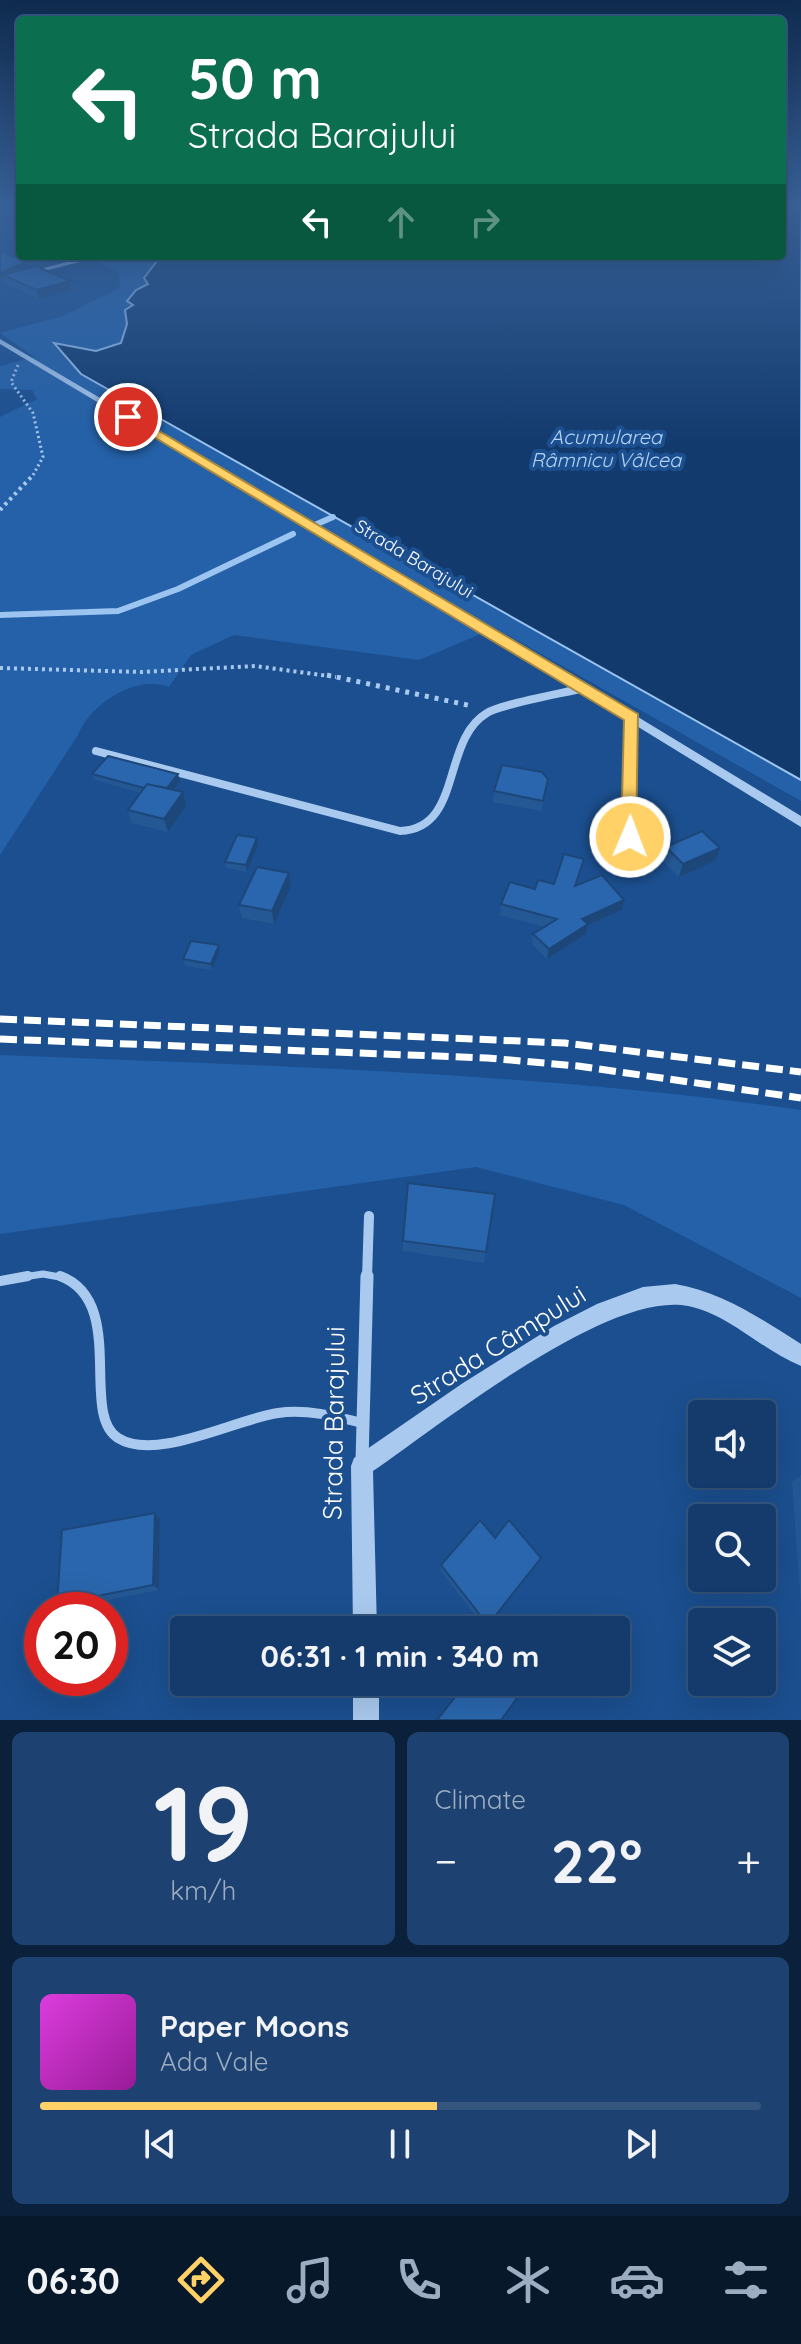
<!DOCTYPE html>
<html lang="en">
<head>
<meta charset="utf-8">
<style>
  body { margin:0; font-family:Quicksand,sans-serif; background:#1d4271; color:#f1f3f6; height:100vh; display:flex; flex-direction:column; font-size:30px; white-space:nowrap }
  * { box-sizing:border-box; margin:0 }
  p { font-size:26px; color:#9dadc1 }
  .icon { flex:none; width:44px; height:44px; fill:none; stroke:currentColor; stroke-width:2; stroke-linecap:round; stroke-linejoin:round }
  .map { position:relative; height:1720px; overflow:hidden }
  .drawer { display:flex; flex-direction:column; gap:12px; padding:12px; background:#0b203b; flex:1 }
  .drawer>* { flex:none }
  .guide { position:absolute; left:16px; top:16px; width:770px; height:244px; border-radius:8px; box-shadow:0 8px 32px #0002,0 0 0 2px #33557e; background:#0b6e4f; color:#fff; overflow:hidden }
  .controls { position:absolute; left:688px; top:1400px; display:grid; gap:16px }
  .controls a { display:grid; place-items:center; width:88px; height:88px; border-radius:8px; background:#143b6b; box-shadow:0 8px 32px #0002,0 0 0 2px #33557e; font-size:40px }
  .speed { position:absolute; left:24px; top:1592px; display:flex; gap:16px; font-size:40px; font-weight:700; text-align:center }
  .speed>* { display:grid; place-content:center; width:104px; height:104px; border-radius:50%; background:#143b6b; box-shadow:0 8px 32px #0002,0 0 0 2px #33557e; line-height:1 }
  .speed .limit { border:12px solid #d22; background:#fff; color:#111 }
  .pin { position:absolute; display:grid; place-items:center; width:68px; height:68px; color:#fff; margin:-34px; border:4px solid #fff; border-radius:50%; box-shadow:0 2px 8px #0007 }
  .me { position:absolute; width:88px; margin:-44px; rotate:1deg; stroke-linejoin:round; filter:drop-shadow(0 0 6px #0008) }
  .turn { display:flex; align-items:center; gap:28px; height:168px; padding:0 40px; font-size:36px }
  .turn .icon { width:104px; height:104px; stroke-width:2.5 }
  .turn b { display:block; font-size:56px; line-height:68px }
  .lanes { display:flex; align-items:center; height:76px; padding:0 40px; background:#0003; justify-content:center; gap:40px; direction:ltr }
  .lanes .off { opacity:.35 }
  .big { font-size:60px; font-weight:800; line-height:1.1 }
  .drawer .tile { flex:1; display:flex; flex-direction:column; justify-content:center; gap:12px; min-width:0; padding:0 28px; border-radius:12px; background:#1d4271 }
  .drawer .dial { align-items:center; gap:0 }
  .dial b { font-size:104px; line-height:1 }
  .song { display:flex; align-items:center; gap:24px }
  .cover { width:96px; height:96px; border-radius:12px; background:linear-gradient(135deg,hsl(300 70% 55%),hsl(300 70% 35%)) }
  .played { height:8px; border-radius:4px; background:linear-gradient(90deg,#ffd166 55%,#33557e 55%) }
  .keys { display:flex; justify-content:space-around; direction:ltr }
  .heat { display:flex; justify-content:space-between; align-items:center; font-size:44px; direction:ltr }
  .drawer .tiles { flex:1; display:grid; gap:12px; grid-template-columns:1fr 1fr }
  .tile:last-child { grid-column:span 2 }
  .trip { position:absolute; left:170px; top:1616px; width:460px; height:80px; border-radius:8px; background:#143b6b; box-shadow:0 8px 32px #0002,0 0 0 2px #33557e; font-weight:800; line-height:80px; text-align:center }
  .dock { display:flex; height:128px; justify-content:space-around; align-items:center; background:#08182b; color:#9dadc1 }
  .dock .icon { width:56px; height:56px }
  .dock .on { color:#ffd166 }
  .dock b { font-size:36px; color:#f1f3f6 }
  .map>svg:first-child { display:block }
  .green { fill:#2461a8 }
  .water { fill:#123a6d; stroke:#9cc4f0; stroke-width:2 }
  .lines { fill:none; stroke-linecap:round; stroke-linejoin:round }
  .stream { stroke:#9cc4f0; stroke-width:6 }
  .path-far2 { stroke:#a9c9ee; stroke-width:3; stroke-dasharray:2 3; stroke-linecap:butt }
  .path-far1 { stroke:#a9c9ee; stroke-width:4; stroke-dasharray:3 4; stroke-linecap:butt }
  .path { stroke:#a9c9ee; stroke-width:5; stroke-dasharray:4 6; stroke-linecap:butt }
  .service-far3 { stroke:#a9c9ee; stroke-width:3 }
  .service-far2 { stroke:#a9c9ee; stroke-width:6 }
  .service-far1 { stroke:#a9c9ee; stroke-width:7 }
  .service { stroke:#a9c9ee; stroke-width:10 }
  .minor-far2 { stroke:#a9c9ee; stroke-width:8 }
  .minor-far1 { stroke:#a9c9ee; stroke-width:10 }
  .minor { stroke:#a9c9ee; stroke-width:13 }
  .tertiary { fill:#a9c9ee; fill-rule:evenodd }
  .rail { stroke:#fff; stroke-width:7; stroke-dasharray:17 7; stroke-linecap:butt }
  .wall { fill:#245895 }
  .shaded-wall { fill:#1d4779 }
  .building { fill:#2a66ad; stroke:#1d4779; stroke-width:2 }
  .route { fill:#ffd166; stroke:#a68842; stroke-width:2 }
  .labels { text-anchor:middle; stroke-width:8; stroke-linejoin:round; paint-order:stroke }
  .far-street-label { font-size:18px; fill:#fff; stroke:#1b4f8f }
  .far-water-label { font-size:20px; font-style:italic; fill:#b5d3f5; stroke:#1b4f8f }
  .near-street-label { font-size:26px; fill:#fff; stroke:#1b4f8f }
</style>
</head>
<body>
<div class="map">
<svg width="801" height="1720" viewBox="0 0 801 1720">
  <rect width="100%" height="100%" fill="#1b4f8f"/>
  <path class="green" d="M90,256H161L144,277L148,284L128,301L133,305L121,343L96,351L54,342L81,374L801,780V801L495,628L419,660L234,635L191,655L169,687C136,674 90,704 78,735L0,855V417L37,399L32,390L0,389V366L35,357L0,333L63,316L120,288L119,274Z
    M0,1055C268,1066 536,1072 801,1110V1298L624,1205L476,1167L0,1234Z"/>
  <path class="water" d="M782,205H801V780L81,374L54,343L96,351L121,343L127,324L125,310L133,305L127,301L136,290L148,284L144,278L161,256H782Z"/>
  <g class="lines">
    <path class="stream" d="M317,524L333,517
      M0,615L118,611L178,589L293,534"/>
    <path class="path-far2" d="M18,365L11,382L33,413L43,457L32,477"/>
    <path class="path-far1" d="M0,510L33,475
      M0,668L141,672L255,666L336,677"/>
    <path class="path" d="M327,675L472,706"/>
    <path class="service-far3" d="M38,271L93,257"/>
    <path class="service-far2" d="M632,718L630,837L637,861"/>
    <path class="service-far1" d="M17,1278L43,1274L65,1278"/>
    <path class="service" d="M60,1276C128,1301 79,1414 118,1438C156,1462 236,1419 278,1413C306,1409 335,1416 362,1423
      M0,1281L28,1276"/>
    <path class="minor-far2" d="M96,751L400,831C463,829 441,740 487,713C501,704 564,693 584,688"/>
    <path class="minor-far1" d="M367,1278L369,1216"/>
    <path class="minor" d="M362,1461L367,1276"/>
    <path class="tertiary" d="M0,339L521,646L801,816V827L513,650L0,344Z
      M675,1284C723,1292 761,1319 801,1344V1366C761,1350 731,1315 688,1306C608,1290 440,1425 373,1471L377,1630H353L351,1466L354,1458L463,1383L554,1326L597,1304L643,1287Z
      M353,1682H379V1720H353Z"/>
    <path class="rail" d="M0,1019L565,1043L801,1072
      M0,1039L487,1058L578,1066L801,1098"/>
  </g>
  <path class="wall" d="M0,251L27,267L17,271L70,281L72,290L39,299L5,284L3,277L0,278Z
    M92,774L180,781L173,790L186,806L168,832L131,823L128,810L141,793L95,780Z
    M547,790L541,811L493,802L494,791Z
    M258,845L247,872L226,868L225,862Z
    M666,847L720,848L715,861L679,877L662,860Z
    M584,859L577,885L622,910L588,925L586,934L547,959L532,944L533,934L545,927L500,915L501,904L535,889L554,884Z
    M289,873L291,886L274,924L242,918L239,905Z
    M220,951L212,970L185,966L183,959Z
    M495,1194L484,1263L403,1251V1241Z
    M801,1475V1605L792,1482Z
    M155,1513L160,1519L159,1590L66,1608L57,1604Z
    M495,1538L541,1558L486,1629L440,1570L441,1565Z
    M535,1682H546L539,1688Z"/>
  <path class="shaded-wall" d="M26,262L27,267L5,276L3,275V277L0,278V273Z
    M70,281L72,290L39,299L36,290Z
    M178,774L180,781L166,800L164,793Z
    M183,792L186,806L168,832L164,819Z
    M257,838L258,845L247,872L246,865Z
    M720,848L715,861L679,877L683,864Z
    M289,873L291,886L274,924L272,911Z
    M624,900L622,910L588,925L586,934L547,959L549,949L582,919Z
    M219,945L220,951L212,970L211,964Z
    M155,1513L160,1519L159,1590L153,1585Z"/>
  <path class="building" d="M0,251L26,262L0,273Z
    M36,266L70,281L36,290L3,275Z
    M108,756L178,774L167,788L147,784L144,788L92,774Z
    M502,765L542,772L548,779L543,801L494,791Z
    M147,784L183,792L164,819L128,810Z
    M702,831L720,848L683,864L666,847Z
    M237,835L257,838L246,865L225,862Z
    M564,854L584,859L575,886L602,875L624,900L582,919L588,924L549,949L533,934L557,919L501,904L510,882L535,889L538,880L554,884Z
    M257,867L289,873L272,911L239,905Z
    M191,941L219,945L211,964L183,959Z
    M408,1183L495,1194L486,1252L403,1241Z
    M155,1513L153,1585L57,1604L62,1530Z
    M480,1520L495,1538L509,1520L541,1558L488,1625L441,1565Z
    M553,1614L565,1630H540Z
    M467,1682H529L501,1720H437Z"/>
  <linearGradient id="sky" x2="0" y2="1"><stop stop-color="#0f2b4f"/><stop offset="0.46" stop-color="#39639b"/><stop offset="1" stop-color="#39639b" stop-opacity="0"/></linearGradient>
  <rect width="801" height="445" fill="url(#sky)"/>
  <path class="route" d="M124,415H132L638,714L636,842H623L621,837L624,720L124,419Z"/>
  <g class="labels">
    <g class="far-street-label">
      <text transform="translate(414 559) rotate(31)" y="6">Strada Barajului</text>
    </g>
    <g class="far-water-label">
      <text x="606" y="444">Acumularea<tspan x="606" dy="23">Râmnicu Vâlcea</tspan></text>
    </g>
    <g class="near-street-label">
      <text transform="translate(498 1345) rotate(-32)" y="9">Strada Câmpului</text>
      <text transform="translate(334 1423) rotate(-89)" y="9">Strada Barajului</text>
    </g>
  </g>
</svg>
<div class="controls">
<a><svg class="icon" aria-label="sound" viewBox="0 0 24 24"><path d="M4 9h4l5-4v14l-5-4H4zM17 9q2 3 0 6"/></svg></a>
<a><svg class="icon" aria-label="search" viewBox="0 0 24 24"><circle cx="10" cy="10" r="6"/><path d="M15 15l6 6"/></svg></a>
<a><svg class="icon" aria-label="layers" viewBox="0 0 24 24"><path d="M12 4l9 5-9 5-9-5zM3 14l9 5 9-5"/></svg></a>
</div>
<div class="speed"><div class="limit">20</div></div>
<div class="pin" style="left:128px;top:417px;background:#d93025"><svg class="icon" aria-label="arrive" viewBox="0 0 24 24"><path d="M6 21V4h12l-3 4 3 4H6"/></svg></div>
<svg class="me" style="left:630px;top:837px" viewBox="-20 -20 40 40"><circle r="17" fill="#ffd166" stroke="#fff" stroke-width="3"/><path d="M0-11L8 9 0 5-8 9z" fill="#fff"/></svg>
<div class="trip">06:31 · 1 min · 340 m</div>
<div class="guide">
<div class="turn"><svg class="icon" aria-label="left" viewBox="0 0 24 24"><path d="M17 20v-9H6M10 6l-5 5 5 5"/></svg><div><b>50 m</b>Strada Barajului</div></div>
<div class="lanes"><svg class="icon" aria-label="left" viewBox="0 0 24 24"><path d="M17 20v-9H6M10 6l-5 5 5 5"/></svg><svg class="icon off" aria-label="ahead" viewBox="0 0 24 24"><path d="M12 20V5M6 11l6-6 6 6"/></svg><svg class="icon off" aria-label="right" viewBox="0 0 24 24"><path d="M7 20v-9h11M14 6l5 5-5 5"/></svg></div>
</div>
</div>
<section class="drawer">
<div class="tiles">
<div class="tile dial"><b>19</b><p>km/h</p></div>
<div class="tile"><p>Climate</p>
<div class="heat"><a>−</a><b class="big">22°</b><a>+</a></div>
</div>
<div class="tile">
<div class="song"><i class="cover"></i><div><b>Paper Moons</b><p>Ada Vale</p></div></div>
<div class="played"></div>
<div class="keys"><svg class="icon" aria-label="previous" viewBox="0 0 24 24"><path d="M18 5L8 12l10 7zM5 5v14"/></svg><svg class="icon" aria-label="pause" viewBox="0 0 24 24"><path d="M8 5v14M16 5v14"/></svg><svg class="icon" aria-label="next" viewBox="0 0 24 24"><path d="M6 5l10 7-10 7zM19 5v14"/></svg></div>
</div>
</div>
</section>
<nav class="dock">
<b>06:30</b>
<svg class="icon on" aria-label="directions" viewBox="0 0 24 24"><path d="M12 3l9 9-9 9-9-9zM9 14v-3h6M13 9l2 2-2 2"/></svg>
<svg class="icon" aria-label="music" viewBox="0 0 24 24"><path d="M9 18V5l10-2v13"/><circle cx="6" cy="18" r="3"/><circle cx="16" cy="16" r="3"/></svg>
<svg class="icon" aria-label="phone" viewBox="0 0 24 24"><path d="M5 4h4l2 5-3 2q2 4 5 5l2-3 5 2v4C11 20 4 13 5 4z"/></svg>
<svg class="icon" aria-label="climate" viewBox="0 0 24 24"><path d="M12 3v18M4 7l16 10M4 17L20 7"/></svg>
<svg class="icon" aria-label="car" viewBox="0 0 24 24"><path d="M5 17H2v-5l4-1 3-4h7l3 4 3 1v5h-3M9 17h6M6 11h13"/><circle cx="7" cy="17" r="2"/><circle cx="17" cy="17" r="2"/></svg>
<svg class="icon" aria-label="filters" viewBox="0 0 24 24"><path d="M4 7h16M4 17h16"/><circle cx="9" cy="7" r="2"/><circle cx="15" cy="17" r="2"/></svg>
</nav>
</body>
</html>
